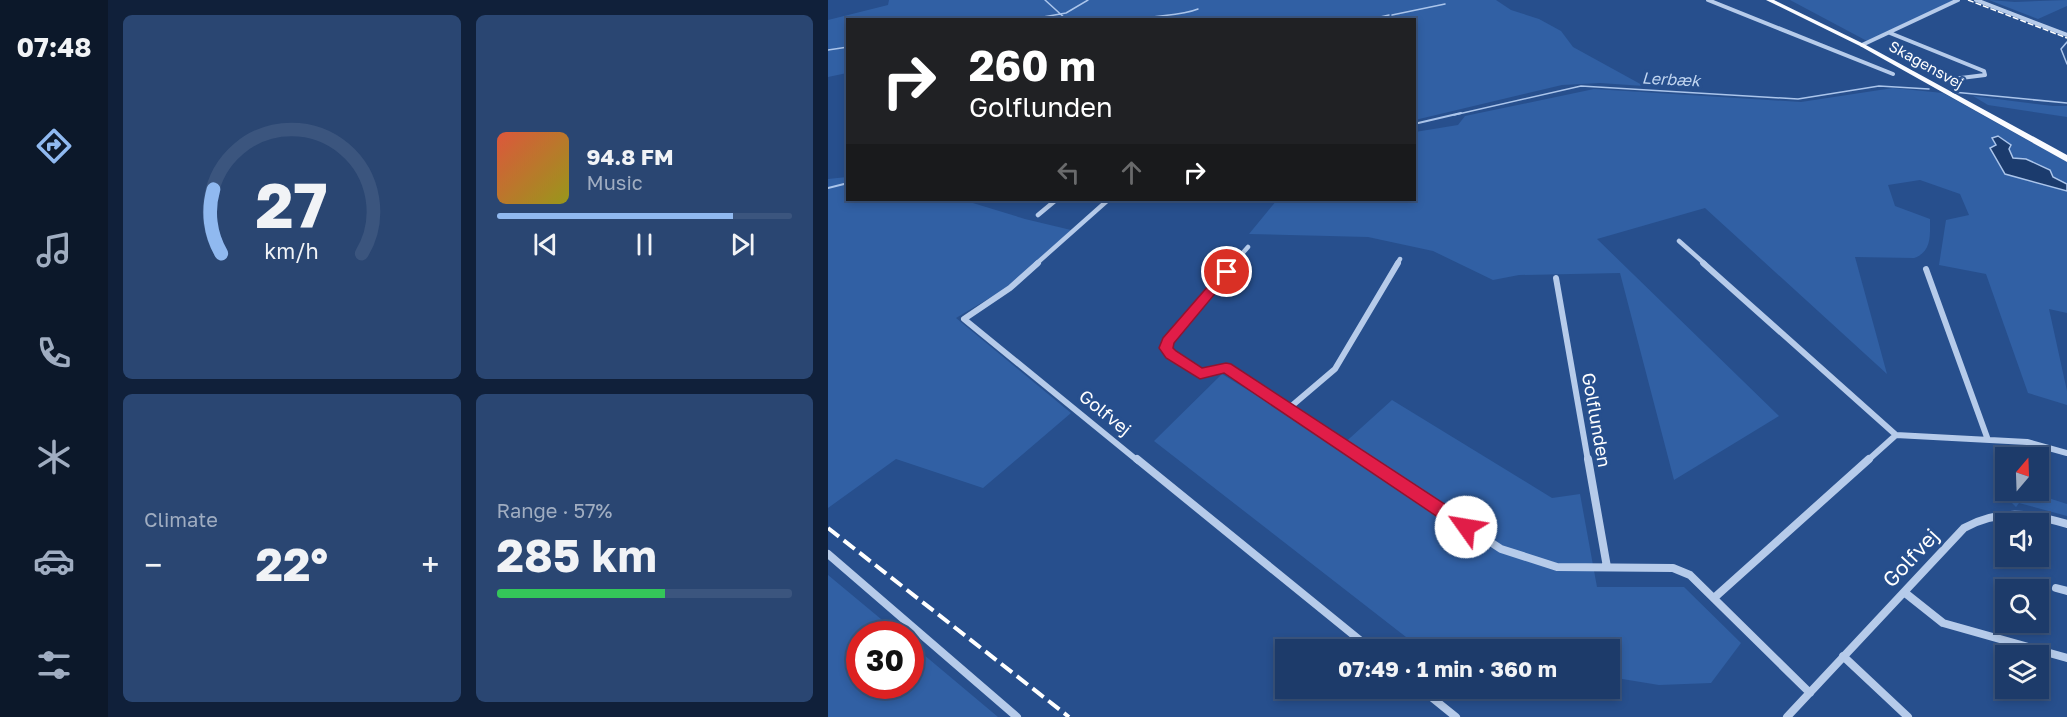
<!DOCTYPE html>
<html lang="en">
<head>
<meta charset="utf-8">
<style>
  body { margin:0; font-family:"Golos Text",sans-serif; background:#2a4672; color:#f1f3f6; height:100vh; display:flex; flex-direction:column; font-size:22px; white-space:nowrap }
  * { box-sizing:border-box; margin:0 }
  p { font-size:20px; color:#a0adc1 }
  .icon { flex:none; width:33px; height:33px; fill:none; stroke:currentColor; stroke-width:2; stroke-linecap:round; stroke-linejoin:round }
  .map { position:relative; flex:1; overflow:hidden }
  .drawer { display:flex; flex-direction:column; gap:15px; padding:15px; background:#10203a; width:720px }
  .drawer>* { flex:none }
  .guide { position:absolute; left:18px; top:18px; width:570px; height:183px; border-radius:0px; box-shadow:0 3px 9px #0003,0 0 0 2px #3b557e; background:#202124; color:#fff; overflow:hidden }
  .needle { width:39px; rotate:19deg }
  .controls { position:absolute; left:1167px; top:447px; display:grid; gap:12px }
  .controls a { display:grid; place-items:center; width:54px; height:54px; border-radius:0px; background:#1d3b6a; box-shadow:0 3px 9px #0003,0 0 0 2px #3b557e; font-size:30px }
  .speed { position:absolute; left:18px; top:621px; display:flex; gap:12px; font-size:30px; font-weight:700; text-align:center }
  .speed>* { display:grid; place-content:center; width:78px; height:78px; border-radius:50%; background:#1d3b6a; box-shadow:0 3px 9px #0003,0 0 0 2px #3b557e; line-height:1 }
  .speed .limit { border:9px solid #d22; background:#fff; color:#111 }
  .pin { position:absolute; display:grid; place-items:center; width:51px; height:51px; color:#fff; margin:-26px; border:3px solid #fff; border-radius:50%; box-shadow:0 2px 6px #0007 }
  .me { position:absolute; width:66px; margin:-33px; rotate:302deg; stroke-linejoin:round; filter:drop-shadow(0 0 4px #0008) }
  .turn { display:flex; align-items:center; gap:21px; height:126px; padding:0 24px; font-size:27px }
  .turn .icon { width:78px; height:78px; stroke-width:2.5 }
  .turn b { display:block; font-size:42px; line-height:51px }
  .lanes { display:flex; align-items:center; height:57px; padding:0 24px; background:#0003; justify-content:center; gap:30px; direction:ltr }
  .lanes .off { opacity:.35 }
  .big { font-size:45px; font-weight:700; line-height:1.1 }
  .drawer .tile { flex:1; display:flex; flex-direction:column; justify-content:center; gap:9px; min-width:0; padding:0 21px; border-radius:9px; background:#2a4672 }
  .drawer .dial { align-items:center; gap:0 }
  .dial svg { height:156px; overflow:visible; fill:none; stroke:#3b557e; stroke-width:7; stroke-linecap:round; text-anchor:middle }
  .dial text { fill:#f1f3f6; stroke:none }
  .song { display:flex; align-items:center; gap:18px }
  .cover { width:72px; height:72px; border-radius:9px; background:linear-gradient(135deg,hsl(10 70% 55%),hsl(60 70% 35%)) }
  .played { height:6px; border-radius:3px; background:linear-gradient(90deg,#90b9f0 80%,#3b557e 80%) }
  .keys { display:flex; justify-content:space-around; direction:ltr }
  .heat { display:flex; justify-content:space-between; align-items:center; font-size:33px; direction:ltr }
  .charge { height:9px; border-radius:4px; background:linear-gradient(90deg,#34c759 57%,#3b557e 0) }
  .drawer .tiles { flex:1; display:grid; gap:15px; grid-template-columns:repeat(2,1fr) }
  .trip { position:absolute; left:447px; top:639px; width:345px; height:60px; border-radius:0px; background:#1d3b6a; box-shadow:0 3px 9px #0003,0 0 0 2px #3b557e; font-weight:700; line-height:60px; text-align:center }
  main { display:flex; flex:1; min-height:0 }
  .menu { display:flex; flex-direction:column; width:108px; justify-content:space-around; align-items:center; background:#0c182a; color:#a0adc1 }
  .menu .icon { width:42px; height:42px }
  .menu .selected { color:#90b9f0 }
  .menu b { font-size:27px; color:#f1f3f6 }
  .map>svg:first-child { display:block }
  .green { fill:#3160a4 }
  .water { fill:#1b3b6d; stroke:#abc5eb; stroke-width:1.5 }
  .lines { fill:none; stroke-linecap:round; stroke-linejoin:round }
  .stream-far1 { stroke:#abc5eb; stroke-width:1.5 }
  .stream { stroke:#abc5eb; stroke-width:2 }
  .street-far3 { stroke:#b6cbea; stroke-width:4 }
  .street-far2 { stroke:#b6cbea; stroke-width:4.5 }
  .street-far1 { stroke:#b6cbea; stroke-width:6 }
  .street { stroke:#b6cbea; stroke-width:8 }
  .primary { fill:#fafbff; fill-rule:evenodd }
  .rail-far1 { stroke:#fff; stroke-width:1.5; stroke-dasharray:6 2; stroke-linecap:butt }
  .rail { stroke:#fff; stroke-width:4; stroke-dasharray:14 6; stroke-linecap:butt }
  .route { fill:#e11d48; stroke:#92132f; stroke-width:1.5 }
  .labels { text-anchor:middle; stroke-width:6; stroke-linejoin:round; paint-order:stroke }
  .far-street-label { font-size:15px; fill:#fff; stroke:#274f8d }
  .far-water-label { font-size:16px; font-style:italic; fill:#c2d6f1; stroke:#274f8d }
  .street-label { font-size:18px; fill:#fff; stroke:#274f8d }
  .near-street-label { font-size:21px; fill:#fff; stroke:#274f8d }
</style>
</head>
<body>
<main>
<nav class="menu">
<b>07:48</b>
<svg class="icon selected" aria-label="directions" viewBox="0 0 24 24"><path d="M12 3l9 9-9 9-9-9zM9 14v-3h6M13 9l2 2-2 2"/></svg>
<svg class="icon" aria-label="music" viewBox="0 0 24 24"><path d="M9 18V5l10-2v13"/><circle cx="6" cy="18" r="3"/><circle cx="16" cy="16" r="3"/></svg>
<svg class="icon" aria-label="phone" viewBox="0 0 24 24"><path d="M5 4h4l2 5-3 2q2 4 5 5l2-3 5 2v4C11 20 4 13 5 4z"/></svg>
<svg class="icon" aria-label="climate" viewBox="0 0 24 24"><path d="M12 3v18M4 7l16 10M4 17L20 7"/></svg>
<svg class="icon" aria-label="car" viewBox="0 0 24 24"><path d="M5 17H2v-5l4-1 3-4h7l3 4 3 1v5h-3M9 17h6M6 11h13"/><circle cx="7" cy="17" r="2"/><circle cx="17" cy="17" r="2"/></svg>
<svg class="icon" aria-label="filters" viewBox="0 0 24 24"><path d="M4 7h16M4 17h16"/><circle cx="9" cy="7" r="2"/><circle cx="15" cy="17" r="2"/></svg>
</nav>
<section class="drawer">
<div class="tiles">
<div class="tile dial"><svg viewBox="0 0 100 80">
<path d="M14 69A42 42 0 1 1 86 69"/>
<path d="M14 69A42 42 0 0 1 10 36" stroke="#90b9f0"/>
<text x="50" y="56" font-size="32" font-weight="700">27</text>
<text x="50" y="72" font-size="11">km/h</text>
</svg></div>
<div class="tile">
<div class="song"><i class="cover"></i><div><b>94.8 FM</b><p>Music</p></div></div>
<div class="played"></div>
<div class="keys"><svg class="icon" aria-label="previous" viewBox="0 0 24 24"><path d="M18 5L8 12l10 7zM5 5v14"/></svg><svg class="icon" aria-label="pause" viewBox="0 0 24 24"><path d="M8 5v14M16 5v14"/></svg><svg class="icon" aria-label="next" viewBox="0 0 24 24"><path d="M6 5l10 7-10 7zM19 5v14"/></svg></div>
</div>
<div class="tile"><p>Climate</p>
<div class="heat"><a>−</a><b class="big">22°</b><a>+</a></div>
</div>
<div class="tile"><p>Range · 57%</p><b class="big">285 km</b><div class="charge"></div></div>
</div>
</section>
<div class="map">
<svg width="1239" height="717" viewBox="0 0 1239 717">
  <rect width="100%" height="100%" fill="#274f8d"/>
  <path class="green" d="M61,0H668L683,10L711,19L733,31L745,47L816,86L772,83L734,85L587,120L586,20H20L19,73L0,77V20L60,5Z
    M962,0H1127L1039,41Z
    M1161,0L1187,2L1239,0V6L1210,19Z
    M1065,88L1115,93L1239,162V313L1221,309L1239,391V405L1200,393L1158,274L1111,265L1118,220L1141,215L1132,194L1092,180L1060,185L1067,206L1102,219C1102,235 1104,252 1086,258L1027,257L1059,374L877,208L769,239L951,416L846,480L792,273L691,275L665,280L605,251L540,237L421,234L449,200H586L587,132L630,125L637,116L766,89L973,102Z
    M1145,96L1225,106H1239V117L1160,105Z
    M19,177L20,200H135L197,219L243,230L180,287L128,318L243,413L155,488L68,459L0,508V179Z
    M394,374L512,447L564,400L724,498L752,494L769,587H856L913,643L883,683L831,685L782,677V650H618L587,644L326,441Z
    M1176,487L1178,490L1199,491L1239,504V516L1191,503L1188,507L1178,497Z
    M0,575L71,634H32V686H82L83,644L170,717H0Z"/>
  <path class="water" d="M1170,136L1183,145L1181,149L1185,158L1198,159L1222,170L1225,177L1239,184V191L1177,174L1162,148L1168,145L1164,138Z"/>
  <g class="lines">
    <path class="stream-far1" d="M217,0L239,20
      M564,15L617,4
      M198,20L238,13L260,0
      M310,20C330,14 350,17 370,9
      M539,20L561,15
      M1239,42L1233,49L1239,64
      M0,50L20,47
      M1125,92L1239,103
      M626,115L753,86L970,99L1051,86L1101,89"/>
    <path class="stream" d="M586,124L633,113
      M0,188L20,183"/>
    <path class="street-far3" d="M880,0L1065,74
      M1148,0L1239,35
      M1062,33L1156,71L1157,75L1125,79
      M1034,45L1130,0"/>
    <path class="street-far2" d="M210,215L228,200
      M851,241L877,264
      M208,264L280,200
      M405,264L420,247
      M569,264L572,259"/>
    <path class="street-far1" d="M210,263L182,288L136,319L310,461
      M406,263L339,342L338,349L372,374L398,368L539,461
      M875,263L1068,435
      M1098,269L1160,440
      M728,278L760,461
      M460,409L507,369L570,263
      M1039,461L1068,435L1199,442L1239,453"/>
    <path class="street" d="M309,459L544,650
      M536,459L673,549L729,567L845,568L862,575L982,693
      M760,459L779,567
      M0,554L189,717
      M1228,588L1239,591
      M1076,592L1115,623L1239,658
      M886,598L1041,459
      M1015,656L1080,717
      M592,688L628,717
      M959,717L1136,528C1170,509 1203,513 1239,524"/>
    <path class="primary" d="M938,0H946L1036,44L1239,155V162L1032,46Z"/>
    <path class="rail-far1" d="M1140,0L1239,38"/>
    <path class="rail" d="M0,528L241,717"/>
  </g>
  <path class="route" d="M399,268L405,272L346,343L345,348L348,351L374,368L398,363L403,364L644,522L646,527L644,532L638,535L632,532L396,373L372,379L338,358L331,348L335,338L395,269Z"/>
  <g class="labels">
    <g class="far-street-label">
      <text transform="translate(1098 65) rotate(29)" y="5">Skagensvej</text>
    </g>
    <g class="far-water-label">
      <text transform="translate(843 79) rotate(3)" y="6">Lerbæk</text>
    </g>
    <g class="street-label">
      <text transform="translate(277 413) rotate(39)" y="6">Golfvej</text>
      <text transform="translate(768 420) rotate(80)" y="6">Golflunden</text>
    </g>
    <g class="near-street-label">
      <text transform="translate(1083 558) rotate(-47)" y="7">Golfvej</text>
    </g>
  </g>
</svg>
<div class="controls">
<a><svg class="needle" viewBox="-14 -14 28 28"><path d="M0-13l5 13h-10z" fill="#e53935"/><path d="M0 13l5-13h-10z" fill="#a0adc1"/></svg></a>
<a><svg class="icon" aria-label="sound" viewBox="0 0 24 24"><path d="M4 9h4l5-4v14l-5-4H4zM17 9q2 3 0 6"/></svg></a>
<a><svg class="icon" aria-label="search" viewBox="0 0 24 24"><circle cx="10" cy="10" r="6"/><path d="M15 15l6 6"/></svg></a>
<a><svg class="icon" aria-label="layers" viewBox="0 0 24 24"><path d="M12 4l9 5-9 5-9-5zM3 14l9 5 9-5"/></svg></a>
</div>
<div class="speed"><div class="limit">30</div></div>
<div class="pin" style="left:399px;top:272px;background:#d93025"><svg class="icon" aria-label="arrive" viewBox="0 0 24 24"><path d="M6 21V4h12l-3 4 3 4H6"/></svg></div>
<svg class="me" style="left:638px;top:527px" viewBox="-20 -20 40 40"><circle r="19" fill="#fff"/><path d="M0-13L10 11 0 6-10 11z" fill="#e11d48"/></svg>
<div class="trip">07:49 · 1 min · 360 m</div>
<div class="guide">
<div class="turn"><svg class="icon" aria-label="right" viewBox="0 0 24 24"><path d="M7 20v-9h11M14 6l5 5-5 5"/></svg><div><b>260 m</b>Golflunden</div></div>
<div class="lanes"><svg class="icon off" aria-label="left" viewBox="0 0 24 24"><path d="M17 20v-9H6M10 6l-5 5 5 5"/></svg><svg class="icon off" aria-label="ahead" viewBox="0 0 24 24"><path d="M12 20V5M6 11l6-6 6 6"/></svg><svg class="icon" aria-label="right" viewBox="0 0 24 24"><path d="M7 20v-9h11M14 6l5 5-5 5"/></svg></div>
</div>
</div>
</main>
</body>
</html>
